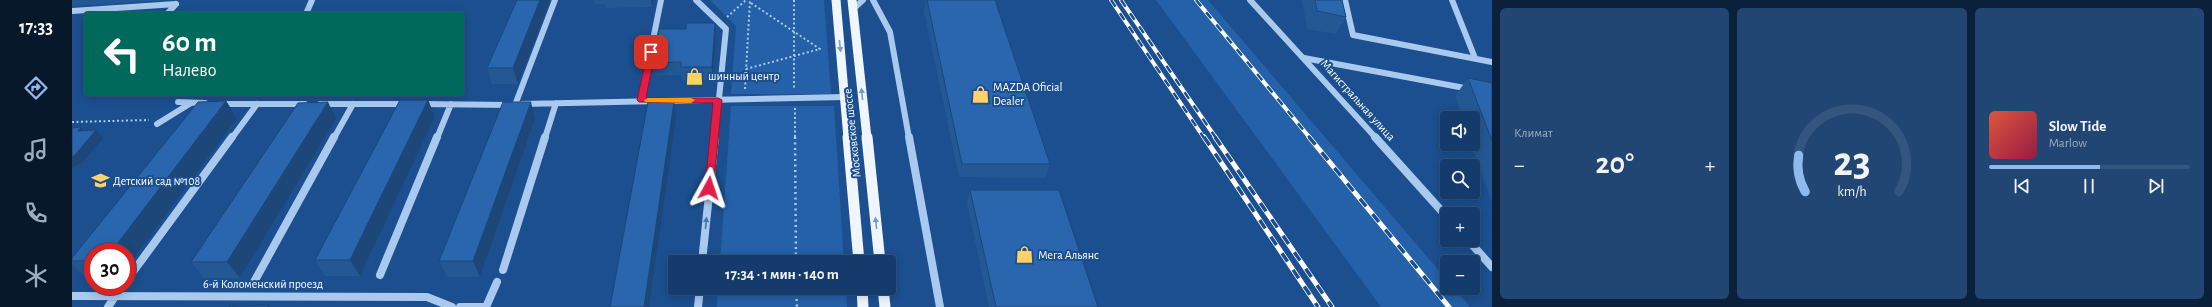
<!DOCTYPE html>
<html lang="ru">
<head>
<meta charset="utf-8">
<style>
  body { margin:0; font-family:"Alegreya Sans",sans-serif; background:#214673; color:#f1f3f6; height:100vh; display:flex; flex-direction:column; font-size:15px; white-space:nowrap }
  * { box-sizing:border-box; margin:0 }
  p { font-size:13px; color:#9dadc1 }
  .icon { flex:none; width:22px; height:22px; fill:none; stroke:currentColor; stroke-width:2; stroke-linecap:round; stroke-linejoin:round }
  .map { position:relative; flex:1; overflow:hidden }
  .details { display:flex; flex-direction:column; gap:8px; padding:8px; background:#0b203b; width:720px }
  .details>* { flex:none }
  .top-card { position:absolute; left:12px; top:12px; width:380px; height:84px; border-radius:4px; box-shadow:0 2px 10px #0003,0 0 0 1px #33557e; background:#00695c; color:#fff; overflow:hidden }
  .buttons { position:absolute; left:1368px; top:111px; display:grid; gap:8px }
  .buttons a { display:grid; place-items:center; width:40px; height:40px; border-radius:4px; background:#143b6b; box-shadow:0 2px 10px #0003,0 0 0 1px #33557e; font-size:20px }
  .speed { position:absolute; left:12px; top:243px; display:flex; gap:8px; font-size:20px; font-weight:700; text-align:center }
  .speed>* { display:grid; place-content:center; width:52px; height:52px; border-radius:50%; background:#143b6b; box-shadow:0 2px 10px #0003,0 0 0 1px #33557e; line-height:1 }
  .speed .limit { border:6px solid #d22; background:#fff; color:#111 }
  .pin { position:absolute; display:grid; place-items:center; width:34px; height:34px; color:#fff; margin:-17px; border-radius:8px; box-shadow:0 2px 6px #0006 }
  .me { position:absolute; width:44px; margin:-22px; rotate:5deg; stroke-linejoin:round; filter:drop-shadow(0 0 3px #0008) }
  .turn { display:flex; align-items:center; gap:14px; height:84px; padding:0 12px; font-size:18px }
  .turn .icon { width:52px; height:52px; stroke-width:2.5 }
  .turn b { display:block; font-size:28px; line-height:34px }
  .big { font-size:30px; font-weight:700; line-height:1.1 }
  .details .tile { flex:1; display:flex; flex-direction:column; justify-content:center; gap:6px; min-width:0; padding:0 14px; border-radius:6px; background:#214673 }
  .details .dial { align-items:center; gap:0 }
  .dial svg { height:104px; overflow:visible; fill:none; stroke:#33557e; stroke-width:7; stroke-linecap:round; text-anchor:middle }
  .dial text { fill:#f1f3f6; stroke:none }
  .song { display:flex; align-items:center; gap:12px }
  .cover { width:48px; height:48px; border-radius:6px; background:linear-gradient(135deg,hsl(10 70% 55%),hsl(340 70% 35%)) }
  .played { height:4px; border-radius:2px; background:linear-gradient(90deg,#90b9f0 55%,#33557e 55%) }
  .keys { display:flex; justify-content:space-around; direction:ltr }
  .heat { display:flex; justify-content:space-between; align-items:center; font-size:22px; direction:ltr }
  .details .tiles { flex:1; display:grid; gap:8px; grid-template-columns:repeat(3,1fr) }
  .trip { position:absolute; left:596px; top:255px; width:228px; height:40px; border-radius:4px; background:#143b6b; box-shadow:0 2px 10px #0003,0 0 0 1px #33557e; font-weight:700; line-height:40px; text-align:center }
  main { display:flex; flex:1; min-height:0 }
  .dock { display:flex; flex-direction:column; width:72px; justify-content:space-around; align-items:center; background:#08182b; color:#9dadc1 }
  .dock .icon { width:28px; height:28px }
  .dock .on { color:#90b9f0 }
  .dock b { font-size:18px; color:#f1f3f6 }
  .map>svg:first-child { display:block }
  .green { fill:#2461a8 }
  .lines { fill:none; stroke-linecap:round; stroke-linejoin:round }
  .path-far1 { stroke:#a9c9ee; stroke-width:2; stroke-dasharray:2 2.5; stroke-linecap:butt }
  .path { stroke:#a9c9ee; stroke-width:2.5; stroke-dasharray:2 3.5; stroke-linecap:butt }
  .minor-far1 { stroke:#a9c9ee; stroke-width:6 }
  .minor { stroke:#a9c9ee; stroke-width:8 }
  .major-far1 { stroke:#f0f6ff; stroke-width:9 }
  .major { stroke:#f0f6ff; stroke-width:11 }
  .rail-far1-casing { stroke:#fff; stroke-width:4 }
  .rail-casing { stroke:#fff; stroke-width:5 }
  .rail-far1 { stroke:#1b4f8f; stroke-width:2.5; stroke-dasharray:8; stroke-linecap:butt }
  .rail { stroke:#1b4f8f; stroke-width:3.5; stroke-dasharray:10; stroke-linecap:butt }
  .wall { fill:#245895 }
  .shaded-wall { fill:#1d4779 }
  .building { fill:#2a66ad; stroke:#1d4779 }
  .oneway { fill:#7b9ac1 }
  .oneway2 { fill:#4674ac }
  .route { fill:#e11d48; stroke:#92132f }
  .slow { fill:#f59e0b }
  .labels { text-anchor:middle; stroke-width:4; stroke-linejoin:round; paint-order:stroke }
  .poi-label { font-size:12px; fill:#fff; stroke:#1b4f8f; text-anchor:start }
  .street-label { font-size:12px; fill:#fff; stroke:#1b4f8f }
</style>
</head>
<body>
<main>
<nav class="dock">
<b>17:33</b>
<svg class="icon on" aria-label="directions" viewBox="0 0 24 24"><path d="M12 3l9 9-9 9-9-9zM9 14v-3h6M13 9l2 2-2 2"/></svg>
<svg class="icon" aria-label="music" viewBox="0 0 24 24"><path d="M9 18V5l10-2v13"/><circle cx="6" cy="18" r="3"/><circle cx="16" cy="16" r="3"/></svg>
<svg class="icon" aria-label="phone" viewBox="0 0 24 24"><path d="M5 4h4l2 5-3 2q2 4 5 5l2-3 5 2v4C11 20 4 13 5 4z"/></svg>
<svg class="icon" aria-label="climate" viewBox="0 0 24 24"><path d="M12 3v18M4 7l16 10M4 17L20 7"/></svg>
</nav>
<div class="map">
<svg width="1420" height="307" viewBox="0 0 1420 307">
  <rect width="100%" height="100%" fill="#1b4f8f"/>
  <path class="green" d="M638,0H752L759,94H659L664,26Z
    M1084,0H1136L1375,280V288H1382L1398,307H1309Z
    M659,106H762L772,262H648Z
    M646,288H774L775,307H645Z"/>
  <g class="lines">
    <path class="path-far1" d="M722,0V89
      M655,17L674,0
      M674,69L748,49L679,3
      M673,89L678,0
      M723,108V138
      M0,122L77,120"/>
    <path class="path" d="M723,137L724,262
      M724,288L725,307"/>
    <path class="minor-far1" d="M624,0L654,29L643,138
      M801,0L818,32L837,138
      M1178,0L1304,138
      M1273,0L1281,35L1420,62
      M1380,0L1403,58
      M780,10L791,0
      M0,11L104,4
      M95,14L104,4
      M234,14L240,0
      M1232,58L1398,89
      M569,100L589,0
      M106,102L133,103
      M148,104H233
      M248,104H335
      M350,104L439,105
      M450,104L773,97
      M443,105L483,0
      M85,124L119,103
      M160,138L185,104
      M262,138L281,104
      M365,138L379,104
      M473,138L484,103"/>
    <path class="minor" d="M837,137L868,307
      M1303,137L1375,217
      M1396,240L1420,267
      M630,262L643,137
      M431,270L473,137
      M308,275L365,137
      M55,280L160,137
      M182,282L262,137
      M0,296L355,297L380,307
      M36,307L44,295
      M388,307H414
      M414,307L425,282
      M626,307L628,288"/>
    <path class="major-far1" d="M764,0L776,138
      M780,0L795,138"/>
    <path class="major" d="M776,137L787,262
      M795,137L808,262
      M790,288L791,307
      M811,288L813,307"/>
    <defs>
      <path id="rail-far1" d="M1039,0L1132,138
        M1049,0L1144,138
        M1124,0L1238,138"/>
      <path id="rail" d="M1132,137L1246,307
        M1143,137L1260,307
        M1237,137L1377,307"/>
    </defs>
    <use href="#rail-far1" class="rail-far1-casing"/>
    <use href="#rail" class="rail-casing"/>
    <use href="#rail-far1" class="rail-far1"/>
    <use href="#rail" class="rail"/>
  </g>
  <path class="wall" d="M0,0H96L0,6Z
    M445,0L446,84H420L415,68Z
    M522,0H581L580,7L534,8L533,4H523Z
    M854,0H923L978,164L973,178L887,177L852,11Z
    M1230,0H1270L1274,17L1264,34L1235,29Z
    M643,23L644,36L641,80H610L609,75L583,76L581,63L614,29Z
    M1396,78L1420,83V203L1399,144H1401V118H1390L1383,96Z
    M356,100L363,117L288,276H253L243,260Z
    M154,101L165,118L21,252V277H13L0,264V258Z
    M264,119L168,278H132L119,262Z
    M463,119L408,277H375L367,261Z
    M898,190L1026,307H917L895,203Z"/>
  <path class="shaded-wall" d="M468,0H478L446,84L441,68Z
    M579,0H581L580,7Z
    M643,23L644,36L641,80L640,67Z
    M356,100L363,117L288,276L278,260Z
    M154,101L165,118L55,267V252H39Z
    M256,102L264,119L168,278L155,262Z
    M459,102L463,119L408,277L401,261Z
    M602,102L604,118L577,307H572Z
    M9,127L16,135L6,131Z
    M24,130L31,138L10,163L0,168V157Z"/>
  <path class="building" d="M445,0H468L441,68H415Z
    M855,0H923L978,164H890Z
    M1243,0H1270L1274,17L1245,11Z
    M236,13L235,14H59H60Z
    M614,23H643L640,67H609V62L581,63L587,29H614Z
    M1396,78L1420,83V141Z
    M328,100H356L278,260H243Z
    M154,101L39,252H21V261H0V258L126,102Z
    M256,102L155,262H119L226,103Z
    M431,102H459L401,261H367Z
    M576,102H602L572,307H538Z
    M9,127L6,131L24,130L3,155L0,157V128Z
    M898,190H987L1026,307H924Z
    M197,305L196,307H158V306Z"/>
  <defs><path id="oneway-solid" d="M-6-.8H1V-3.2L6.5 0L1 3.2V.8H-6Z"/></defs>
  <g class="oneway">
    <use href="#oneway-solid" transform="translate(768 46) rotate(84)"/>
    <use href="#oneway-solid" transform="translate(790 94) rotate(-96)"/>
    <use href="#oneway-solid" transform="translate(804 223) rotate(-96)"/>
  </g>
  <use class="oneway2" href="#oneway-solid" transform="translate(634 223) rotate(-85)"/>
  <path class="route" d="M576,50L583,52L574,98H646L650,100L641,191H634L633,188L641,103L567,102L565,100Z"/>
  <path class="slow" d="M576,98H619L623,100L619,103L573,102L572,100Z"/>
  <defs>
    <symbol id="shop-bare" viewBox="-9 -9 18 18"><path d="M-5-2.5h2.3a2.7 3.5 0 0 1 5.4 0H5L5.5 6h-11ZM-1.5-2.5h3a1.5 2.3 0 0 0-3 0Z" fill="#ffd166" stroke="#1b4f8f" stroke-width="2.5" paint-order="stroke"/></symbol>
    <symbol id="school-bare" viewBox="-9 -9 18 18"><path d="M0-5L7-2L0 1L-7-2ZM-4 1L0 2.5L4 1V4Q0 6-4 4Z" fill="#ffd166" stroke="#1b4f8f" stroke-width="2.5" paint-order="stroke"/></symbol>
  </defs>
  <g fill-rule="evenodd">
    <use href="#shop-bare" x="610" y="64" width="25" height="25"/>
    <use href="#shop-bare" x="896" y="82" width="25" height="25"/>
    <use href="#school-bare" x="16" y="168" width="25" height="25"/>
    <use href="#shop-bare" x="940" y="242" width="25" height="25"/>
  </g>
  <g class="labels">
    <g class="poi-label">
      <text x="636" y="80">шинный центр</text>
      <text x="921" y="91">MAZDA Oficial<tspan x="921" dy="14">Dealer</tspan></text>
      <text x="41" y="185">Детский сад №108</text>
      <text x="966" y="259">Мега Альянс</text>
    </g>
    <g class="street-label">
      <text transform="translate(1286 100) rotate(48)" y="4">Магистральная улица</text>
      <text transform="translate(780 133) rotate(-96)" y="4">Московское шоссе</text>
      <text x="191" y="288">6-й Коломенский проезд</text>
    </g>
  </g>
</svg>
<div class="buttons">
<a><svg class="icon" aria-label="sound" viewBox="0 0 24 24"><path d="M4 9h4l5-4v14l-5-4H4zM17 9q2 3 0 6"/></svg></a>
<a><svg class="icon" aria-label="search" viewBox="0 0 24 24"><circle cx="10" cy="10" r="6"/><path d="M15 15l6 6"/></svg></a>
<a>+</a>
<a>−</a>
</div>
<div class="speed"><div class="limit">30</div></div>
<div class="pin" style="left:579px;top:52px;background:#d93025"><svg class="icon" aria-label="arrive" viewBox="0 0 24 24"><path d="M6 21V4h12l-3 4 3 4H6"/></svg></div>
<svg class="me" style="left:637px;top:188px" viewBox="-20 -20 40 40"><path d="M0-17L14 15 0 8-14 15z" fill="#e11d48" stroke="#fff" stroke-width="4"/></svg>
<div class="trip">17:34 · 1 мин · 140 m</div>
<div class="top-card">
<div class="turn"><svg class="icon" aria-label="left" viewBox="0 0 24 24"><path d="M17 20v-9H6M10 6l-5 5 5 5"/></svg><div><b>60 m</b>Налево</div></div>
</div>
</div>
<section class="details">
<div class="tiles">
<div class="tile"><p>Климат</p>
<div class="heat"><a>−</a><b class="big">20°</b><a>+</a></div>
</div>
<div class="tile dial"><svg viewBox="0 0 100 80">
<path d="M14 69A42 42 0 1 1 86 69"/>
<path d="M14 69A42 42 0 0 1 9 41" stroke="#90b9f0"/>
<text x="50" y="56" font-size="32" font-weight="700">23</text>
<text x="50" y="72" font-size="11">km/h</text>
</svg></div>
<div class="tile">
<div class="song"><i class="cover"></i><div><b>Slow Tide</b><p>Marlow</p></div></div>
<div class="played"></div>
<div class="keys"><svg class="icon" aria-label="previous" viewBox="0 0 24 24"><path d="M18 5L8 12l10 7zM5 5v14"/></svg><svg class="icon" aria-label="pause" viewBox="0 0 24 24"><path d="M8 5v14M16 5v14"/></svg><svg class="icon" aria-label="next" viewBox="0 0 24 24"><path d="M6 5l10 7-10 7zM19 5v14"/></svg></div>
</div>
</div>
</section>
</main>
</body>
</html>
